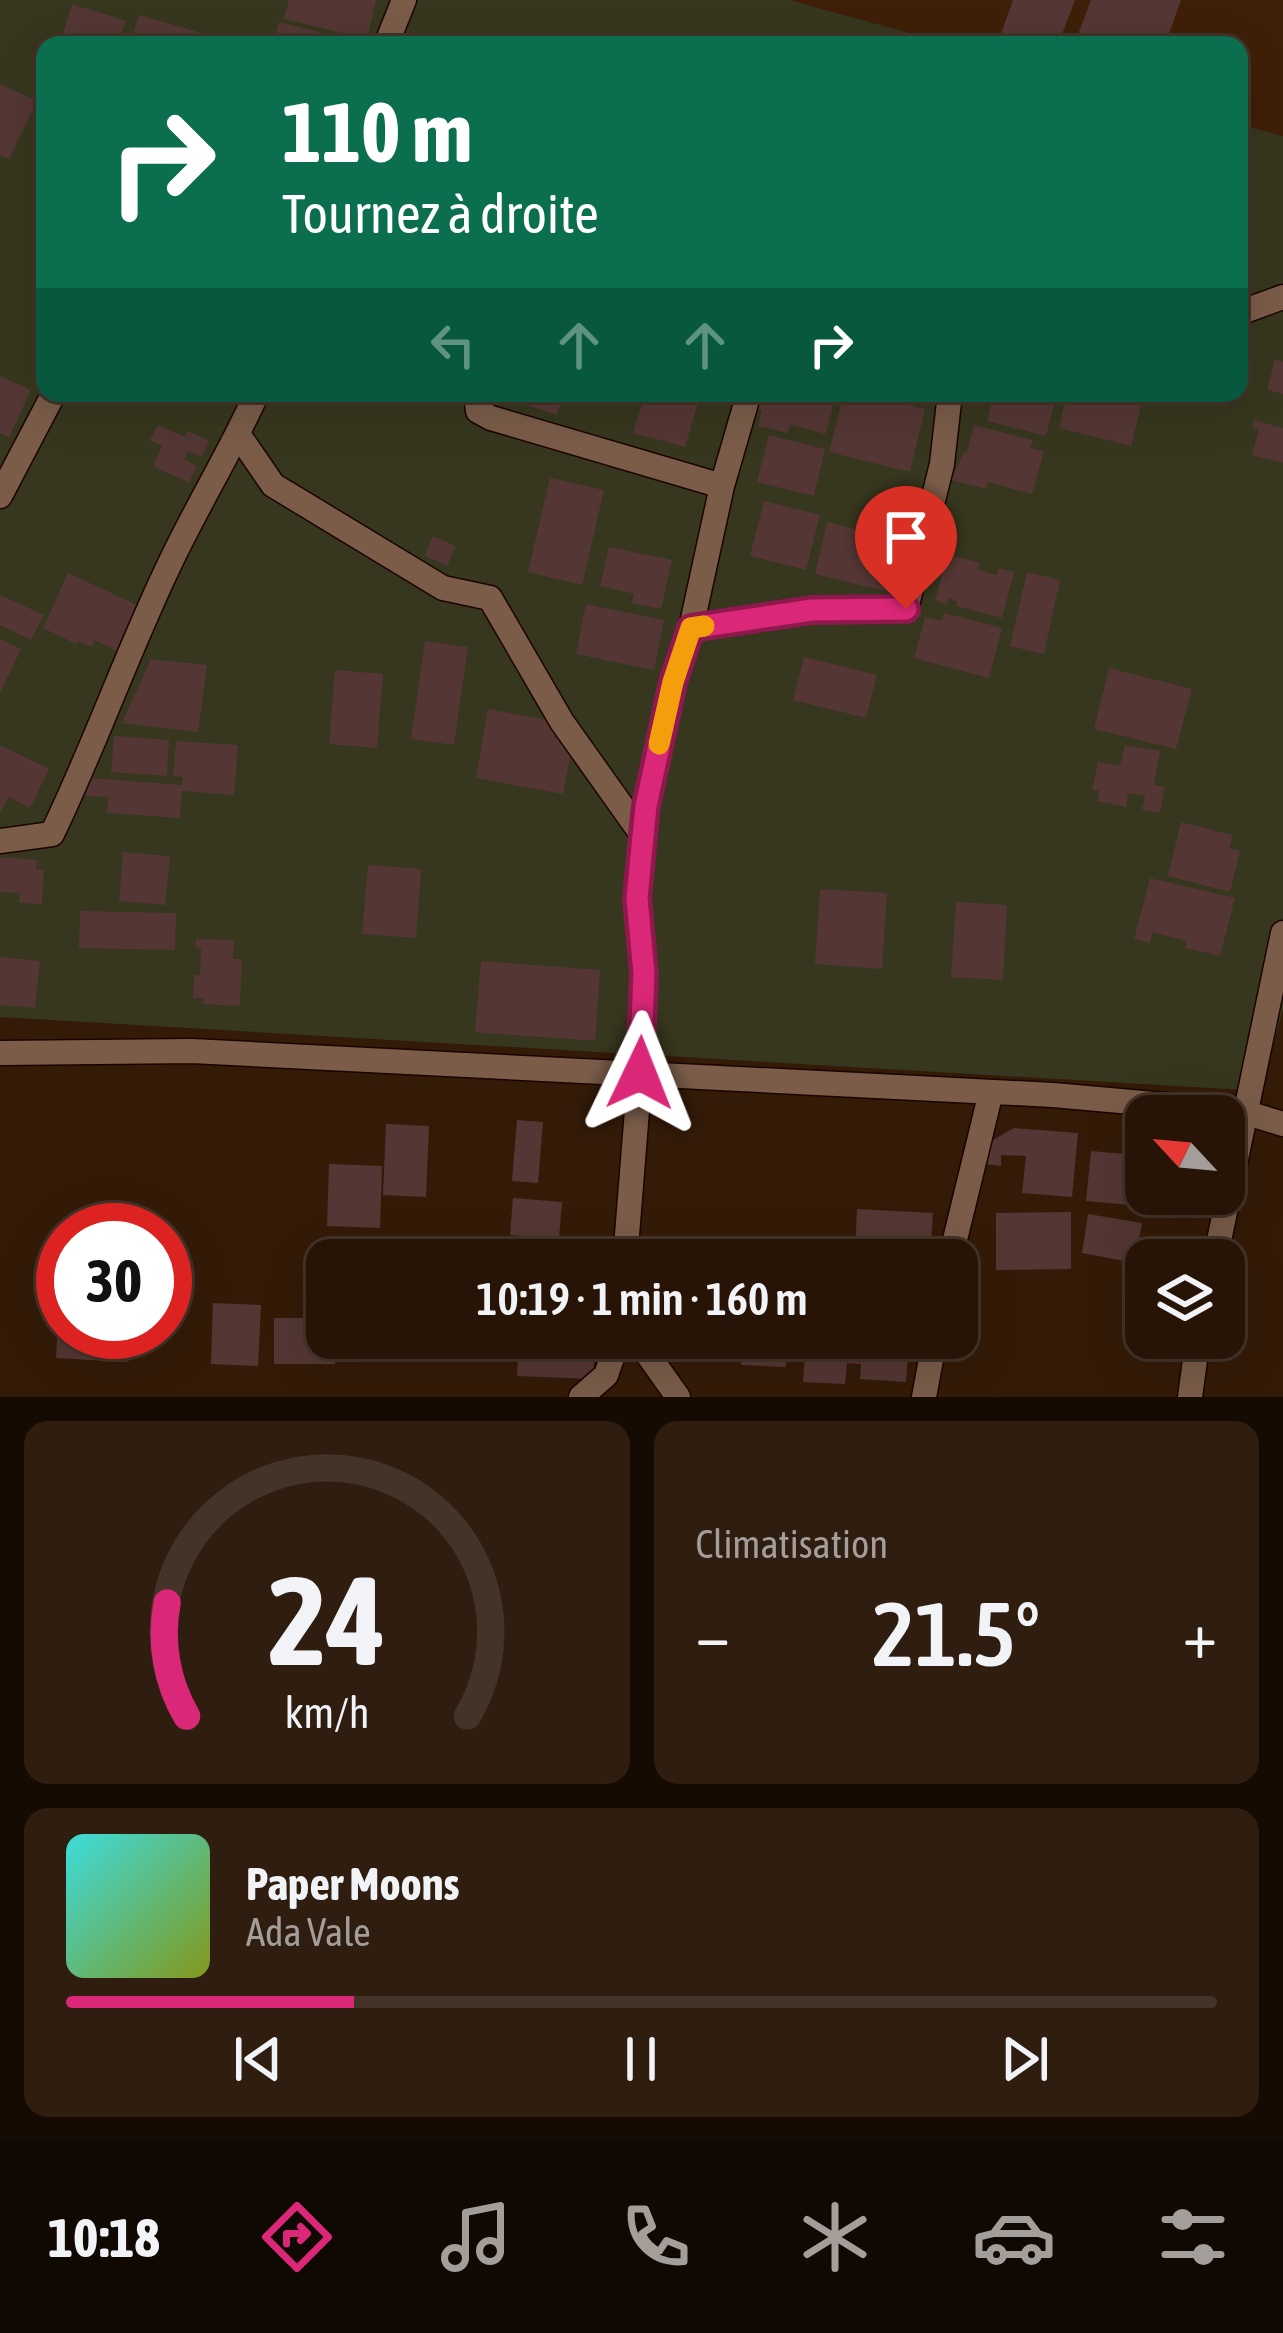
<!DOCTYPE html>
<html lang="fr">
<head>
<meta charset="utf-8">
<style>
  body { margin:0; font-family:"Asap Condensed",sans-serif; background:#2f1d10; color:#f1f3f6; height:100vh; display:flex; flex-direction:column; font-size:45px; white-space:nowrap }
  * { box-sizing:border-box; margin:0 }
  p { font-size:39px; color:#a49e9b }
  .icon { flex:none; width:66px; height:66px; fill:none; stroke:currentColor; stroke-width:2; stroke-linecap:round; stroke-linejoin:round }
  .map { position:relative; height:1397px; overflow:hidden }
  .drawer { display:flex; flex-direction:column; gap:24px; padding:24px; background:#150b03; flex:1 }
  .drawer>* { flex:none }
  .banner { position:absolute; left:36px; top:36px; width:1212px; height:366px; border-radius:24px; box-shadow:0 12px 48px #0002,0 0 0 3px #433328; background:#0b6e4f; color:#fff; overflow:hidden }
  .needle { width:78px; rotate:296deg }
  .tools { position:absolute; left:1125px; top:1095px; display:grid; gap:24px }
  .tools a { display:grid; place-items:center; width:120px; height:120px; border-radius:24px; background:#271406; box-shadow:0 12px 48px #0002,0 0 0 3px #433328; font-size:60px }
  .speed { position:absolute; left:36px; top:1203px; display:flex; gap:24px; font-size:60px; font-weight:700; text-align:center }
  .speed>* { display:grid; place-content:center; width:156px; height:156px; border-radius:50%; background:#271406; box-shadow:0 12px 48px #0002,0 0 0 3px #433328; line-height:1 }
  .speed .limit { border:18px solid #d22; background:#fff; color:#111 }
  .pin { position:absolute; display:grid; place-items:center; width:102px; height:102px; color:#fff; margin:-123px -51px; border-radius:50% 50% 50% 0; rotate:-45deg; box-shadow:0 0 12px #0007 }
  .pin .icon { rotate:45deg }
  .me { position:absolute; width:132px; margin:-66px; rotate:2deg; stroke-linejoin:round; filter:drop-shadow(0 0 9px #0008) }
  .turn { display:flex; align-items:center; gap:42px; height:252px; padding:0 48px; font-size:54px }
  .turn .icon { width:156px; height:156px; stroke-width:2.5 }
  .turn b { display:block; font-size:84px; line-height:102px }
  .lanes { display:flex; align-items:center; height:114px; padding:0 48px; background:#0003; justify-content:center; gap:60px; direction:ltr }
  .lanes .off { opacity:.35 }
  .big { font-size:90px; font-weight:600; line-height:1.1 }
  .drawer .card { flex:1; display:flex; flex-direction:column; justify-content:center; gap:18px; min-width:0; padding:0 42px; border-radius:24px; background:#2f1d10 }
  .drawer .dial { align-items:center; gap:0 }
  .dial svg { height:312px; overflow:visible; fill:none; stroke:#433328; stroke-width:7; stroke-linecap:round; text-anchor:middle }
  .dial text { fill:#f1f3f6; stroke:none }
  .song { display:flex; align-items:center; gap:36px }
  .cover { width:144px; height:144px; border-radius:18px; background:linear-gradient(135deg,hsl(180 70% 55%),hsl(70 70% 35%)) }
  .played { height:12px; border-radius:6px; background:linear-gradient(90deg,#db2777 25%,#433328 25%) }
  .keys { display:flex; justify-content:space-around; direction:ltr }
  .heat { display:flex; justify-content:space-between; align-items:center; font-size:66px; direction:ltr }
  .drawer .tiles { flex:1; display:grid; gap:24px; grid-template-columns:1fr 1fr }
  .card:last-child { grid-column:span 2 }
  .trip { position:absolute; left:306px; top:1239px; width:672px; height:120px; border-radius:24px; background:#271406; box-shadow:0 12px 48px #0002,0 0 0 3px #433328; font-weight:600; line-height:120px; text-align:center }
  .dock { display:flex; height:192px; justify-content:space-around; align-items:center; background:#100802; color:#a49e9b }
  .dock .icon { width:84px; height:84px }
  .dock .selected { color:#db2777 }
  .dock b { font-size:54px; color:#f1f3f6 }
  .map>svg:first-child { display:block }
  .built { fill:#3f1f08 }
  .green { fill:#37361e }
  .building { fill:#543734 }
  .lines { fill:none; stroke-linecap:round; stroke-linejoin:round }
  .street-casing { stroke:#1b0400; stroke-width:27 }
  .street { stroke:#7a5c49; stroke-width:24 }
  .route-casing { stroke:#8e194d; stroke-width:30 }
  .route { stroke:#db2777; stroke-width:21 }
  .slow { stroke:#f59e0b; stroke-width:21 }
</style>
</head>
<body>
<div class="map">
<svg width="1283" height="1397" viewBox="0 0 1283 1397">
  <rect width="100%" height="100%" fill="#341b08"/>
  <path class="built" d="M790,0H1283V136L1239,124V45H953Z"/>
  <path class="green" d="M0,0H790L953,45H45V393H1239V124L1283,136V1009L1261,1091L0,1017Z"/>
  <path class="building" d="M289,0H376L367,39L284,19Z
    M1013,0H1075L1058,45H997Z
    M1091,0H1181L1165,45H1074Z
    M72,4L126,21L118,45H73L62,38Z
    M139,15L198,32L194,45H130Z
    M279,22L363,43V45H273Z
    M0,84L37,101L9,159L0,155Z
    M1275,359L1283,362V394L1267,390Z
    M0,376L31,390L9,437L0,433Z
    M490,393H564L557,415Z
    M645,393H701L685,447L633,433Z
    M755,393H836L826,434L790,425L788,433L758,426L762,410L752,407Z
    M844,393H860L925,409L910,472L829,452Z
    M994,393H1057L1046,436L987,421Z
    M1067,393H1104L1142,402L1131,446L1059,428Z
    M1254,420L1283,428V463L1252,455L1259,429L1252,427Z
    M158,425L185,437L188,431L209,441L202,457L188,451L184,459L197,466L189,483L153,466L162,446L150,440Z
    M974,425L1033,440L1030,448L1044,451L1032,494L988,482L986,489L951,480L964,452L967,453Z
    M769,435L825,449L814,496L757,482Z
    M550,478L604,490L582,585L528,572Z
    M764,501L820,515L806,570L750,556Z
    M827,522L906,542L893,593L815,574Z
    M433,536L456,546L447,566L425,556Z
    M609,547L672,560L661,609L632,603L634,594L600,586Z
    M934,551L980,563L978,570L997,575L999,568L1014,572L1002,618L956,606L957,601L948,598L947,604L935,601L943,571L936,569L938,559L932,558Z
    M1027,572L1060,580L1044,654L1010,646Z
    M68,573L141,607L120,653L95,640L92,647L78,641L76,644L43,628Z
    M0,595L44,615L31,640L0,625Z
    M586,604L664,620L654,670L576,654Z
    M944,613L1002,628L989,678L914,658L925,617L942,621Z
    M0,639L21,649L0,693Z
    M425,641L468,647L454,745L411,739Z
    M804,657L877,675L866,718L793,700Z
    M151,659L207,665L198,732L122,723Z
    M1109,668L1192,689L1176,749L1094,729Z
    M335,670L383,674L377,748L329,744Z
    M488,709L558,722L554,738L573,742L563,794L476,778Z
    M114,736L169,740L167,776L111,772Z
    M176,741L238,745L234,795L182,791L180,818L107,813L108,797L86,796L88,778L182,785L183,777L173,776Z
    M0,745L49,769L30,808L9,797L0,813Z
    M1125,745L1160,751L1154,785L1165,787L1160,813L1142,810L1145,796L1128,793L1126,807L1097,801L1099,791L1092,790L1098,762L1120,766Z
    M1181,822L1233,835L1229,848L1240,851L1230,892L1168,876Z
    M123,852L170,856L165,905L119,901Z
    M0,857L37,860L36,869L44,870L42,904L19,903L20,893L0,892Z
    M368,865L421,869L416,938L362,934Z
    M1150,878L1235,898L1220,956L1185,948L1187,941L1152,932L1150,943L1134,939Z
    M820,889L887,893L882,969L815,964Z
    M956,902L1007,905L1003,980L951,977Z
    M80,911L176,913L175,950L79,948Z
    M196,939L234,940L233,959H242L240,1006L203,1004L204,998H193L194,975H200L201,948L195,947Z
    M0,957L40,961L35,1008L0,1005Z
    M481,961L600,970L595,1041L475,1032Z
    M517,1120L543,1122L538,1183L512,1181Z
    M386,1124L429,1126L426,1197L383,1195Z
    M1014,1128L1078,1133L1072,1197L1022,1193L1026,1156L1001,1155V1166L985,1164L986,1144Z
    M1091,1151L1146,1156V1194H1154L1153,1207L1086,1201Z
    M329,1164L382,1166L380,1228L327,1226Z
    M513,1198L562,1202L559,1239L510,1235Z
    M857,1209L933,1213L930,1257L855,1254Z
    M1071,1212V1269L996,1270V1213Z
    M1088,1214L1142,1223L1135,1263L1082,1253Z
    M213,1303L261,1305L258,1366L211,1364Z
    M59,1308L63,1309V1332H130L128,1362L56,1358Z
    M274,1318H327V1338H335V1364H274Z
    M519,1338H595L593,1379L517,1376Z
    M743,1338H787L786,1367L741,1365Z
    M806,1338H838L837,1356L841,1338H909L906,1382L860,1379L861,1364L847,1363L845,1384L803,1382Z"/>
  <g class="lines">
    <defs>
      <path id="street" d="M386,45L404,0
        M1239,313L1283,297
        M476,393L478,411L491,418L722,486
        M238,434L273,485L443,588L490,598L562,722L643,836
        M0,496L54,393
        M691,628L812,610L906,609L942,464L950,393
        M0,841L52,834C96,743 129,647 173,557C200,501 232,449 257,393
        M0,1053L192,1051L1053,1095L1244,1112L1283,1124
        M625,1260L640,1073L643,973L637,898L646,806L673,682L691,628L722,486L749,393
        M950,1260L991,1092
        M1215,1260L1283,933
        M636,1338L678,1397
        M581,1397L606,1375L619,1338
        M924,1397L935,1338
        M1190,1397L1198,1338"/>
    </defs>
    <use href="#street" class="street-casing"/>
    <use href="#street" class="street"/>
  </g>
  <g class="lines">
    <defs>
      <path id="route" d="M640,1073L644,973L637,898L646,806L673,682L691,628L812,610L906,609"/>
    </defs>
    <use href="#route" class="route-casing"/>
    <use href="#route" class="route"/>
    <path class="slow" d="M659,744L673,682L691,628L704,626"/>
  </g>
</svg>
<div class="tools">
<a><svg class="needle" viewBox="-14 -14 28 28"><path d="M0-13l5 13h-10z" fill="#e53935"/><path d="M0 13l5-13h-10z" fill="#a49e9b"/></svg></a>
<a><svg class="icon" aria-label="layers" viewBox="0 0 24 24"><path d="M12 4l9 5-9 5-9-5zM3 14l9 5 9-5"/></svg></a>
</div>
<div class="speed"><div class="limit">30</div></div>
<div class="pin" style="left:906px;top:609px;background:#d93025"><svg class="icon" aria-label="arrive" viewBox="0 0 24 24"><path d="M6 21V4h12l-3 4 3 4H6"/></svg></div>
<svg class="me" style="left:640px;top:1073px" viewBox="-20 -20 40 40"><path d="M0-17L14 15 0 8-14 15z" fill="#db2777" stroke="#fff" stroke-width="4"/></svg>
<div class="trip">10:19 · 1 min · 160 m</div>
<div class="banner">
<div class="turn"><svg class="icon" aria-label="right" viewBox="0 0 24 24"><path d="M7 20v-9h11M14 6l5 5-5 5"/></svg><div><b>110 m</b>Tournez à droite</div></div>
<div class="lanes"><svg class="icon off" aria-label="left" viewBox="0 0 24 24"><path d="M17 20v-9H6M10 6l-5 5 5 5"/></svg><svg class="icon off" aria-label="ahead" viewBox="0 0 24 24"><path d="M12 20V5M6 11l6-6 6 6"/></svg><svg class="icon off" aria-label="ahead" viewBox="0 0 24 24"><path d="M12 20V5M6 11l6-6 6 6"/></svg><svg class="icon" aria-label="right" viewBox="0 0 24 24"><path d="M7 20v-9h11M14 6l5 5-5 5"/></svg></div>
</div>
</div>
<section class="drawer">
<div class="tiles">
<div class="card dial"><svg viewBox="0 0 100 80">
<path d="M14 69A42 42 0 1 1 86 69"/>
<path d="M14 69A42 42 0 0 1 9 40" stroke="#db2777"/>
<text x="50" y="56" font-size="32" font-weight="700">24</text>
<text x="50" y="72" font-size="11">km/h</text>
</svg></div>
<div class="card"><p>Climatisation</p>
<div class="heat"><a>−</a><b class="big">21.5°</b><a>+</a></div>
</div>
<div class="card">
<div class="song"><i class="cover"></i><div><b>Paper Moons</b><p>Ada Vale</p></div></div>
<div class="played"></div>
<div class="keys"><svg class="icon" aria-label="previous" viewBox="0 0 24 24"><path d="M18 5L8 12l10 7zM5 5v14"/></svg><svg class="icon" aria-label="pause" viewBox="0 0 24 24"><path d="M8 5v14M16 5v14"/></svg><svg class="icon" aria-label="next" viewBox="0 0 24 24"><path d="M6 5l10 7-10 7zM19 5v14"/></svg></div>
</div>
</div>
</section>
<nav class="dock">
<b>10:18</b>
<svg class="icon selected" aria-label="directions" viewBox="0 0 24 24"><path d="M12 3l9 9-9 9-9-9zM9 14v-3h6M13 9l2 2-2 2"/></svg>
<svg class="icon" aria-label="music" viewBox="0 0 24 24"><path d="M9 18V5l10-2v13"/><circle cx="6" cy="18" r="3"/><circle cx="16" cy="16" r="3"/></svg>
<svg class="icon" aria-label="phone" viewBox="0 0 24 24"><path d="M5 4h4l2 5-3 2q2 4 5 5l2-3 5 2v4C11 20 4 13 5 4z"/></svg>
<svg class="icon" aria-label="climate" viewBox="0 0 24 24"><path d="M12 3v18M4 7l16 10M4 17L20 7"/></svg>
<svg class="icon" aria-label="car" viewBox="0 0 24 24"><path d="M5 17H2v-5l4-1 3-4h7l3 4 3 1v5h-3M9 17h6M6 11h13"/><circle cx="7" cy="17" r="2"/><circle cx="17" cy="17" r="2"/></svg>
<svg class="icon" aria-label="filters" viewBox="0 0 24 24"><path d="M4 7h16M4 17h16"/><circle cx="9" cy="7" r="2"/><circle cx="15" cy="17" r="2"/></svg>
</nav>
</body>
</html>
